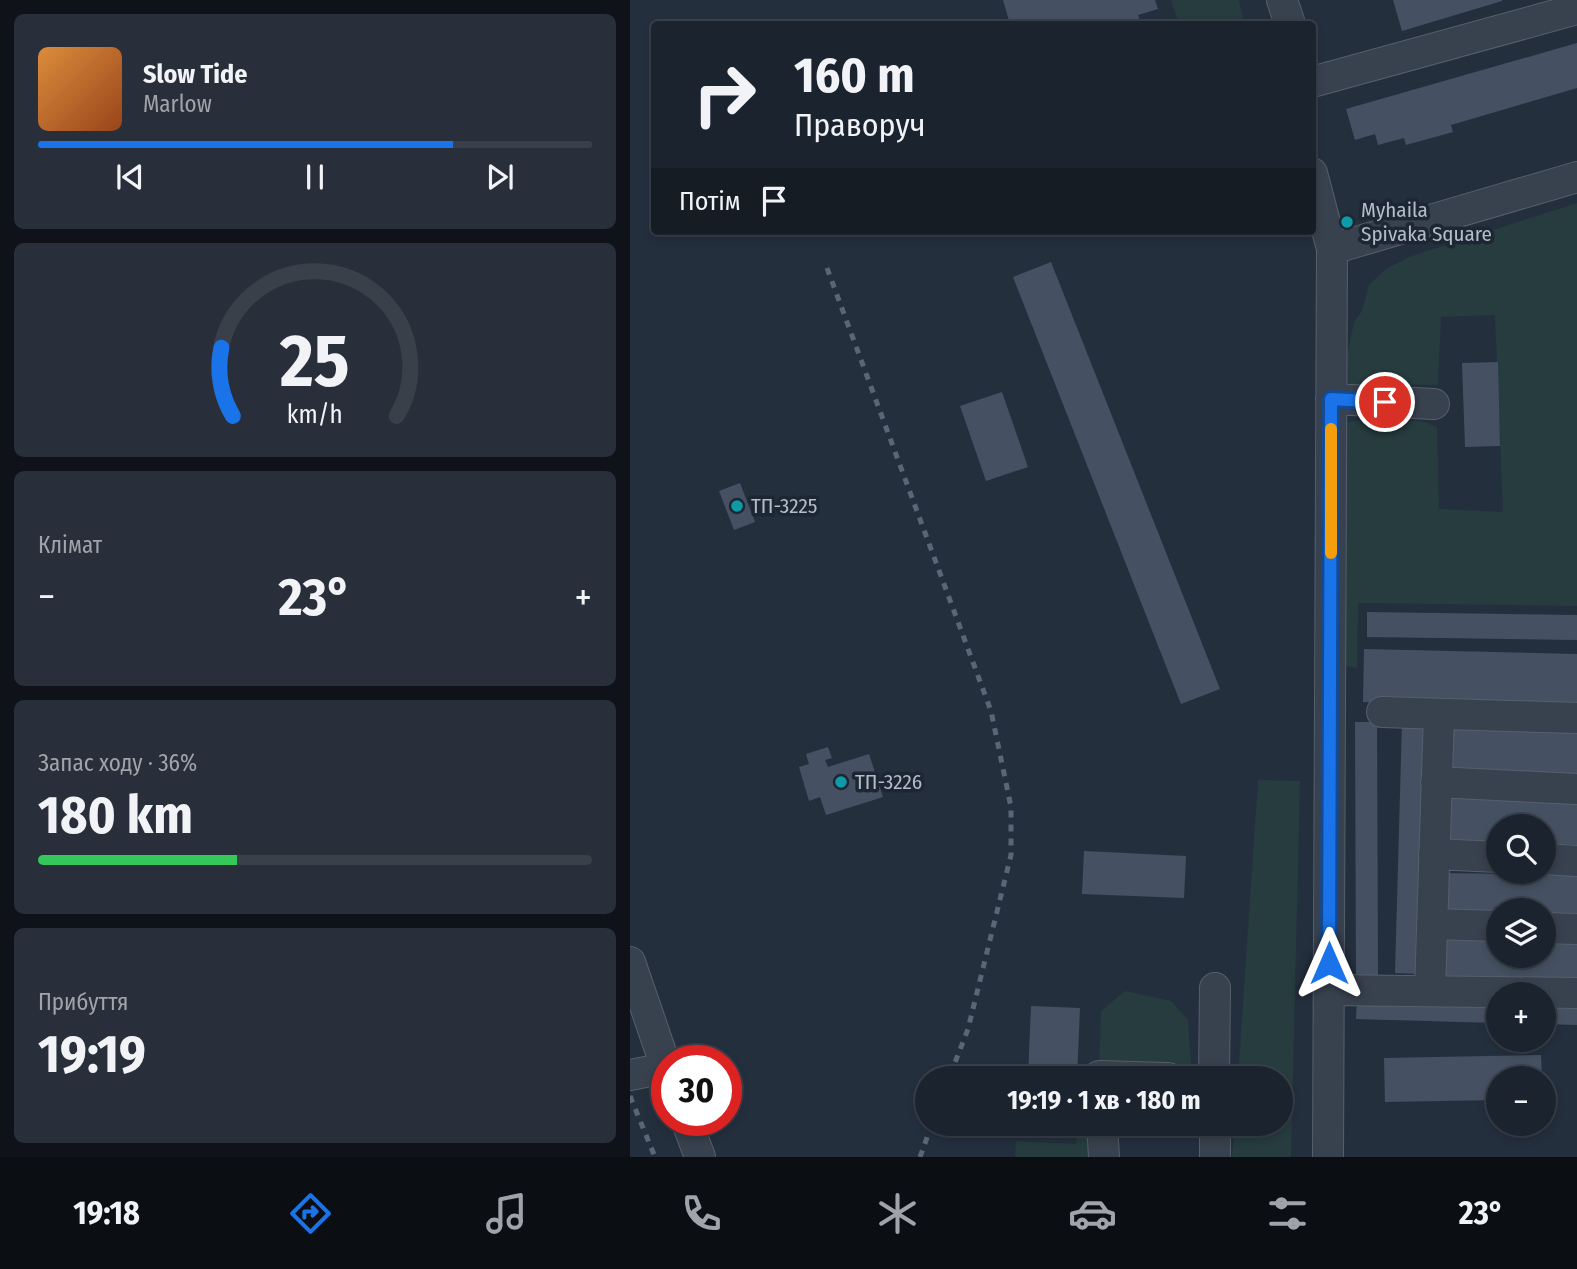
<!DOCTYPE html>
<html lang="uk">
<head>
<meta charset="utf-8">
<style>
  body { margin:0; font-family:"Fira Sans Condensed",sans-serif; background:#282f3a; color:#f1f3f6; height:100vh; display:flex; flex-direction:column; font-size:26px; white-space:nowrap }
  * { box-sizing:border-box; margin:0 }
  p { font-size:23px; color:#a0a4aa }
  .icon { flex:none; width:38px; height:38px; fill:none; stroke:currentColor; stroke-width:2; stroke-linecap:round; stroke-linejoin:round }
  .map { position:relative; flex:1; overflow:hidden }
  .sheet { display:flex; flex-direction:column; gap:14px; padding:14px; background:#0f1319; width:630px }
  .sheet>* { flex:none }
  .top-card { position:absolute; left:21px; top:21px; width:665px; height:214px; border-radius:7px; box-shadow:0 4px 10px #0003,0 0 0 2px #39404a; background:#1b232e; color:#f1f3f6; overflow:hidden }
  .fabs { position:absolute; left:856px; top:814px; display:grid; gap:14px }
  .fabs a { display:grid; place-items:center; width:70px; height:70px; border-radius:50%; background:#1b232e; box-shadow:0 4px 10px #0003,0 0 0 2px #39404a; font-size:35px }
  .speed { position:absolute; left:21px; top:1045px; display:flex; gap:14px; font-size:35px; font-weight:700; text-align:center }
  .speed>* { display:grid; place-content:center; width:91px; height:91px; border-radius:50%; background:#1b232e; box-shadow:0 4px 10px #0003,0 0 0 2px #39404a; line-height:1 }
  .speed .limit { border:10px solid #d22; background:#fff; color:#111 }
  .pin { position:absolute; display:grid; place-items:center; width:60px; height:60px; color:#fff; margin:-30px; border:4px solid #fff; border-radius:50%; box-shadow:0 2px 7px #0007 }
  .me { position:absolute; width:77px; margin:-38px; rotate:0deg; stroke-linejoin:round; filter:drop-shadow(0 0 5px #0008) }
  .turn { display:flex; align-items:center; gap:24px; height:147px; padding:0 28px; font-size:32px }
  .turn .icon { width:91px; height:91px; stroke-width:2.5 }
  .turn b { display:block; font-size:49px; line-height:60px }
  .then { display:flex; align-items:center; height:66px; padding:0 28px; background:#0003; gap:14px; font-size:26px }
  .big { font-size:52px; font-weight:700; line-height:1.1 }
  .sheet .widget { flex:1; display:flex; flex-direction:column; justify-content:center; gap:10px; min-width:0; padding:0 24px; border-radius:10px; background:#282f3a }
  .sheet .dial { align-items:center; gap:0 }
  .dial svg { height:182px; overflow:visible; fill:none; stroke:#39404a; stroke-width:7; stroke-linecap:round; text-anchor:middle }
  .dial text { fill:#f1f3f6; stroke:none }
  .song { display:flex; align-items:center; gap:21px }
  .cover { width:84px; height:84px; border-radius:10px; background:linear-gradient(135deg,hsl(30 70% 55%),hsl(20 70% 35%)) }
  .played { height:7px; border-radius:4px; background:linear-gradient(90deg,#1a73e8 75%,#39404a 75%) }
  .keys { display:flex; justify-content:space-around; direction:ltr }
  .heat { display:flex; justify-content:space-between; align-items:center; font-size:38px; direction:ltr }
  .charge { height:10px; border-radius:5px; background:linear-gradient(90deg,#34c759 36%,#39404a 0) }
  .trip { position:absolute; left:285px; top:1066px; width:378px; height:70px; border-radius:35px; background:#1b232e; box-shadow:0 4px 10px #0003,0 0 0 2px #39404a; font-weight:700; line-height:70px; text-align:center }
  .tab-bar { display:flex; height:112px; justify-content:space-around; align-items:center; background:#0b0e12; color:#a0a4aa }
  .tab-bar .icon { width:49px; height:49px }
  .tab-bar .selected { color:#1a73e8 }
  .tab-bar b { font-size:32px; color:#f1f3f6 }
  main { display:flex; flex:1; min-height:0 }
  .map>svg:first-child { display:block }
  .green { fill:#263c3f }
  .building { fill:#455162 }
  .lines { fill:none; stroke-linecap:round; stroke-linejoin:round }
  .minor-casing { stroke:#565f6c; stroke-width:32 }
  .minor { stroke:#38414e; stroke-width:30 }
  .rail { stroke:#5a6575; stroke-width:5; stroke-dasharray:7 7; stroke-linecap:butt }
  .route-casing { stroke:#114b97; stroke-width:18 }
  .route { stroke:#1a73e8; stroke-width:12 }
  .slow { stroke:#f59e0b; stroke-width:12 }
  .culture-dot { fill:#0f9aa8; stroke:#1d2633; stroke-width:2.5 }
  .labels { text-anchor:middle; stroke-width:7; stroke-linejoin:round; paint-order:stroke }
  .poi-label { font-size:21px; fill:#b4bcc9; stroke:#1d2633; text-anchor:start }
</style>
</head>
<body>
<main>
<section class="sheet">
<div class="widget">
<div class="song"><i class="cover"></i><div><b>Slow Tide</b><p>Marlow</p></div></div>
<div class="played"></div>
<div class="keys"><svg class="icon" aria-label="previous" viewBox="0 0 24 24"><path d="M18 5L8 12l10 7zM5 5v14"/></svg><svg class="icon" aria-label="pause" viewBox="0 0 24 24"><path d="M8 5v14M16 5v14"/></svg><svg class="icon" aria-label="next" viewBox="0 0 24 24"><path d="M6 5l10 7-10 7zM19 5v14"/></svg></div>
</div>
<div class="widget dial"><svg viewBox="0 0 100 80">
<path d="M14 69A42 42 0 1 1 86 69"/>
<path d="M14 69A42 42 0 0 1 9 39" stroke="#1a73e8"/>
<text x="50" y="56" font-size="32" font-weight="700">25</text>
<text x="50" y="72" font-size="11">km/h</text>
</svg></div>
<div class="widget"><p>Клімат</p>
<div class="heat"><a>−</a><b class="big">23°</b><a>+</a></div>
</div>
<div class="widget"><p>Запас ходу · 36%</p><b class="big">180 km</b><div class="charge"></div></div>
<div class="widget"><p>Прибуття</p><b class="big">19:19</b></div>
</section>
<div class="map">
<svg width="947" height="1157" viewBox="0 0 947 1157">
  <rect width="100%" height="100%" fill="#242f3e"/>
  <path class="green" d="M541,0H609L614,24H549Z
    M947,203V606L728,603L727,668L711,665L712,423L730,420L791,421L807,427L809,509L873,512L865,315L811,317L808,385L715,384V366L724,322L732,311L739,285L756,269L779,257Z
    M628,780L670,781L661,1157H602L605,1124H651V1078H608Z
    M495,991L541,1001L558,1020L561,1065L469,1068L471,1011Z
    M448,1124H460V1157H385L386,1141L446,1144Z"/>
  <path class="building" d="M373,0H525L528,9L508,15L511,24H380Z
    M763,0H872V1L772,31Z
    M947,43V88L821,125L823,132L776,145L774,138L748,145L745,134L725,140L716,109Z
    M421,262L590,689L551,704L383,277Z
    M868,362L870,446L835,447L832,363Z
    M372,392L398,467L356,481L330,406Z
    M110,483L125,522L104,530L89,491Z
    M737,612L947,615V640L737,637Z
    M734,649L947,654V707L733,702Z
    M725,722H747L748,978H726Z
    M772,722L795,723L788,974L765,973Z
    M822,729L947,733V777L821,774Z
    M198,747L202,758L195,760L198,767L239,754L253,797L196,815L190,797L179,801L169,767L179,764L176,754Z
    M816,798L947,802V845L914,844V826H868V843L815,842Z
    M454,851L556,856L554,898L452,894Z
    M812,873L947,875V918H914V910H868V917L812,916Z
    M813,931L868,932V956H914V933L947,934V981L812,978Z
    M727,1000L868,1004V1023L726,1019Z
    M914,1005H947V1025L914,1024Z
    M401,1006L450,1008L447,1078H398Z
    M911,1055L912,1078H868V1100L755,1102L754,1058Z
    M396,1124H445L444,1138L395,1136Z"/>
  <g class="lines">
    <defs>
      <path id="minor" d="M652,0L660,24
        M682,82L947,9
        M682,173L702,249L698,1157
        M702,249L947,177
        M701,399L804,404
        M752,712L947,718
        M806,782L947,789
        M804,854L868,857
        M914,859L947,861
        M802,924L868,926
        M914,928L947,929
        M0,962L37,1070
        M699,990L947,993
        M800,991L809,714
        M0,1075L36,1068
        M470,1078L469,1076L538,1078
        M584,1078L585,988
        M56,1120L70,1157
        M472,1124L474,1157
        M585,1124V1157"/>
    </defs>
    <use href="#minor" class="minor-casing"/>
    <use href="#minor" class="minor"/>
    <path class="rail" d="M197,268L361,711L381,807V855L338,1029L319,1078
      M0,1096L25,1157
      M290,1157L302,1124"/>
  </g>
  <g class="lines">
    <defs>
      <path id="route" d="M699,963L701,399L755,402"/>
    </defs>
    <use href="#route" class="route-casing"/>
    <use href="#route" class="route"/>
    <path class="slow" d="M701,553V429"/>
  </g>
  <g class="culture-dot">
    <circle cx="717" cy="222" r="7"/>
    <circle cx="107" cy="506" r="7"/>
    <circle cx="211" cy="782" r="7"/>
  </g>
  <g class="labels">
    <g class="poi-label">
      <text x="731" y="217">Myhaila<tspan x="731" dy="24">Spivaka Square</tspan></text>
      <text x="121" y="513">ТП-3225</text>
      <text x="225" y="789">ТП-3226</text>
    </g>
  </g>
</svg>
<div class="fabs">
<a><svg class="icon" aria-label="search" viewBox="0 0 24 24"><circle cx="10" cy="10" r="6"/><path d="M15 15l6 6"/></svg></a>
<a><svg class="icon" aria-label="layers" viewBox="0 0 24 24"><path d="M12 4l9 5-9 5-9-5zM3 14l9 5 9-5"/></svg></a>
<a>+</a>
<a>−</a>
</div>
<div class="speed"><div class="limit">30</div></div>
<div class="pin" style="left:755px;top:402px;background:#d93025"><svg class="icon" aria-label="arrive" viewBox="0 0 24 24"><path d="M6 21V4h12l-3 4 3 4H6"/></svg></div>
<svg class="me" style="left:699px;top:963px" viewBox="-20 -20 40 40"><path d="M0-17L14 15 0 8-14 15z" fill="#1a73e8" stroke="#fff" stroke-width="4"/></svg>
<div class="trip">19:19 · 1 хв · 180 m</div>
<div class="top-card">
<div class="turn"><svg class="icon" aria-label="right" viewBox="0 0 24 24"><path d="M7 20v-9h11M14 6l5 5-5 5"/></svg><div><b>160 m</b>Праворуч</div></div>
<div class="then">Потім<svg class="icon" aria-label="arrive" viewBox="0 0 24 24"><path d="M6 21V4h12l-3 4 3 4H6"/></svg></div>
</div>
</div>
</main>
<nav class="tab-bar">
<b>19:18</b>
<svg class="icon selected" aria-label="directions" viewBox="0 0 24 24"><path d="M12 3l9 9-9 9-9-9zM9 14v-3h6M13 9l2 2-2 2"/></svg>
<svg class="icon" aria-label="music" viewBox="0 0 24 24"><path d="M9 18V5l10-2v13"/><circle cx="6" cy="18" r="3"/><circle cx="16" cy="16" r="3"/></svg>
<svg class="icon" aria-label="phone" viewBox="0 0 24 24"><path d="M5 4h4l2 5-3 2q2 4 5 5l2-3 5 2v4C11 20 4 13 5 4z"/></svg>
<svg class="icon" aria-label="climate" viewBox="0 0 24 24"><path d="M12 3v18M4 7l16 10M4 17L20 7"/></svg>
<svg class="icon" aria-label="car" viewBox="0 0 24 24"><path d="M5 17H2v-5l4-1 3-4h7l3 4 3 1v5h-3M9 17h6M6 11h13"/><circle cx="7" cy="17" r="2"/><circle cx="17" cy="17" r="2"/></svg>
<svg class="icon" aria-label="filters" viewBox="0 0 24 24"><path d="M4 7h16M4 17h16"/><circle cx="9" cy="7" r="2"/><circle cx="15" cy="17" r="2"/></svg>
<b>23°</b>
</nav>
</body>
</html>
